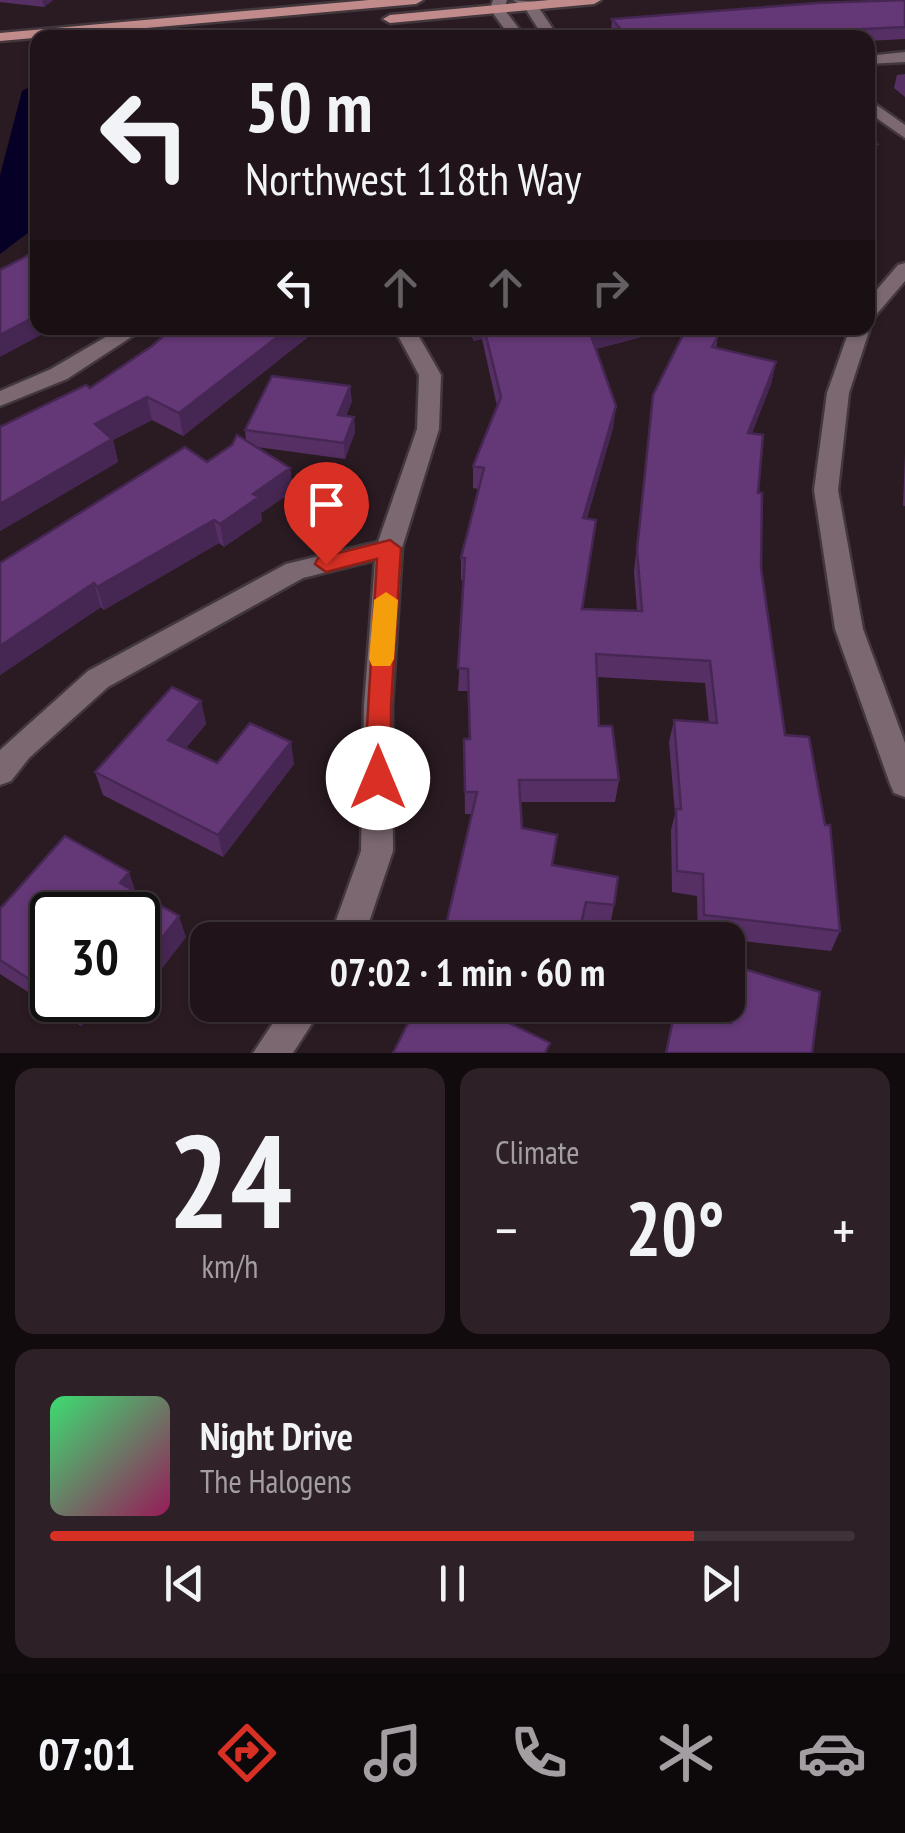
<!DOCTYPE html>
<html lang="en">
<head>
<meta charset="utf-8">
<style>
  body { margin:0; font-family:"PT Sans Narrow",sans-serif; background:#2d2127; color:#f1f3f6; height:100vh; display:flex; flex-direction:column; font-size:38px; white-space:nowrap }
  * { box-sizing:border-box; margin:0 }
  p { font-size:32px; color:#a29ea2 }
  .icon { flex:none; width:55px; height:55px; fill:none; stroke:currentColor; stroke-width:2; stroke-linecap:round; stroke-linejoin:round }
  .map { position:relative; height:1053px; overflow:hidden }
  .panel { display:flex; flex-direction:column; gap:15px; padding:15px; background:#120b0e; flex:1 }
  .panel>* { flex:none }
  .hud { position:absolute; left:30px; top:30px; width:845px; height:305px; border-radius:20px; box-shadow:0 2px 8px #0004,0 0 0 2px #3d3339; background:#20141a; color:#f1f3f6; overflow:hidden }
  .speed { position:absolute; left:30px; top:892px; display:flex; gap:20px; font-size:50px; font-weight:700; text-align:center }
  .speed>* { display:grid; place-content:center; width:130px; height:130px; border-radius:50%; background:#20141a; box-shadow:0 2px 8px #0004,0 0 0 2px #3d3339; line-height:1 }
  .speed .limit { border:5px solid #111; border-radius:15px; background:#fff; color:#111 }
  .pin { position:absolute; display:grid; place-items:center; width:85px; height:85px; color:#fff; margin:-102px -42px; border-radius:50% 50% 50% 0; rotate:-45deg; box-shadow:0 0 10px #0007 }
  .pin .icon { rotate:45deg }
  .me { position:absolute; width:110px; margin:-55px; rotate:0deg; stroke-linejoin:round; filter:drop-shadow(0 0 8px #0008) }
  .turn { display:flex; align-items:center; gap:35px; height:210px; padding:0 50px; font-size:45px }
  .turn .icon { width:130px; height:130px; stroke-width:2.5 }
  .turn b { display:block; font-size:70px; line-height:85px }
  .lanes { display:flex; align-items:center; height:95px; padding:0 50px; background:#0003; justify-content:center; gap:50px; direction:ltr }
  .lanes .off { opacity:.35 }
  .big { font-size:75px; font-weight:700; line-height:1.1 }
  .panel .tile { flex:1; display:flex; flex-direction:column; justify-content:center; gap:15px; min-width:0; padding:0 35px; border-radius:20px; background:#2d2127 }
  .panel .dial { align-items:center; gap:0 }
  .dial b { font-size:130px; line-height:1 }
  .song { display:flex; align-items:center; gap:30px }
  .cover { width:120px; height:120px; border-radius:15px; background:linear-gradient(135deg,hsl(140 70% 55%),hsl(330 70% 35%)) }
  .played { height:10px; border-radius:5px; background:linear-gradient(90deg,#d93025 80%,#3d3339 80%) }
  .keys { display:flex; justify-content:space-around; direction:ltr }
  .heat { display:flex; justify-content:space-between; align-items:center; font-size:55px; direction:ltr }
  .panel .tiles { flex:1; display:grid; gap:15px; grid-template-columns:1fr 1fr }
  .tile:last-child { grid-column:span 2 }
  .trip { position:absolute; left:190px; top:922px; width:555px; height:100px; border-radius:20px; background:#20141a; box-shadow:0 2px 8px #0004,0 0 0 2px #3d3339; font-weight:700; line-height:100px; text-align:center }
  .menu { display:flex; height:160px; justify-content:space-around; align-items:center; background:#0d080a; color:#a29ea2 }
  .menu .icon { width:70px; height:70px }
  .menu .active { color:#d93025 }
  .menu b { font-size:45px; color:#f1f3f6 }
  .map>svg:first-child { display:block }
  .water { fill:#060027 }
  .lines { fill:none; stroke-linecap:round; stroke-linejoin:round }
  .minor-casing { stroke:#42373c; stroke-width:5 }
  .major-casing { stroke:#42373c; stroke-width:5 }
  .minor { fill:#7b6870; fill-rule:evenodd }
  .major { fill:#c18b8b; fill-rule:evenodd }
  .wall { fill:#563065 }
  .shaded-wall { fill:#462753 }
  .building { fill:#643876; stroke:#462753; stroke-width:2.5 }
  .route { fill:#d93025; stroke:#8d1f18; stroke-width:2.5 }
  .slow { fill:#f59e0b }
</style>
</head>
<body>
<div class="map">
<svg width="905" height="1053" viewBox="0 0 905 1053">
  <rect width="100%" height="100%" fill="#2a1b22"/>
  <path class="water" d="M37,83V226L0,254V175L22,91Z"/>
  <g class="lines">
    <defs>
      <path id="minor" d="M493,0H507L504,9L526,38H511L490,9Z
        M513,0L535,2L559,38H544L525,8Z
        M905,52V62L868,64V56Z
        M868,99L905,125V138L868,112Z
        M905,263V281L875,316L868,318V300L898,265Z
        M868,324L870,328L849,393L838,490L863,629L905,743V797L894,793L890,784L835,629L814,490L827,393L850,328H868Z
        M121,328H145L67,379L0,406V391L51,369Z
        M394,328H414L441,375L439,429L402,548L392,705L393,851L363,940H329L361,851L364,705L375,560L303,578L108,687L29,758L11,781L0,785V750L88,671L286,564L378,542L417,429L419,375Z
        M285,1005H324L293,1053H253Z"/>
      <path id="major" d="M369,0H423L416,4L0,41V33Z
        M549,0H601L594,4L390,23L383,19L390,15Z"/>
    </defs>
    <use href="#minor" class="minor-casing"/>
    <use href="#major" class="major-casing"/>
    <use href="#minor" class="minor"/>
    <use href="#major" class="major"/>
  </g>
  <path class="wall" d="M0,0H53L44,7L0,2Z
    M905,0V39L868,41V38H616L611,32L612,19Z
    M905,74V97L894,88L897,75Z
    M468,328H676L596,349L616,406L613,428L587,518L596,520L583,609L637,611L634,572L653,395L718,336L716,348L776,362L771,384L752,433L758,493L761,568L785,735L840,931L831,951L698,936L697,896L672,892L671,830L675,814L669,742L674,720L709,722L705,683L597,677L599,726L619,780L615,802H521L522,828L554,865L614,905L610,926L596,924L610,940H443L472,814H465L464,739H469L468,691H458L464,581L461,580V558L478,489L473,488V466L497,406L482,339L474,341Z
    M318,329L183,436L152,420L113,440L118,462L0,531V427L90,388Z
    M352,401L346,416L354,417L355,432L345,459L257,447L290,468L293,491L261,513L262,521L224,547L219,543L104,610L101,607L0,675V563L207,462L246,441L245,430Z
    M905,453V506H903Z
    M201,701L206,724L186,748L217,763L294,764L223,857L103,795L95,772Z
    M136,892L186,937L139,998L138,997V915H52V1000H104L81,1026L0,974V909Z
    M741,968L812,1053H665L676,1006L728,1022L734,988Z"/>
  <path class="shaded-wall" d="M42,0H53L44,7Z
    M877,144L874,158L868,159V145Z
    M38,315V328H54L0,357V335Z
    M289,328L318,329L183,436L179,413Z
    M475,328H482V339L474,341Z
    M597,328H676L587,351L589,330Z
    M776,362L771,384L743,455L748,433Z
    M350,386L352,401L340,430L338,415Z
    M147,397L152,420L113,440L118,462L0,531V504L95,424Z
    M616,406L613,428L580,540L583,518Z
    M354,417L355,432L345,459L344,443Z
    M290,468L293,491L261,513L262,521L224,547L220,524L253,494Z
    M214,520L219,543L104,610L97,587Z
    M94,583L101,607L0,675V646Z
    M201,701L206,724L174,762L168,740Z
    M291,742L294,764L223,857L218,835Z
    M129,872L136,893L120,883Z
    M179,916L186,937L139,998L138,969Z
    M77,1000H104L81,1026L71,1006Z"/>
  <path class="building" d="M905,0V27L740,35L743,38H628L612,19L817,3Z
    M466,32L468,38H403Z
    M868,136L877,144L868,145Z
    M38,247V315L0,335V270L25,257Z
    M173,328H289L179,413L147,397L95,424L112,439L0,504V427L86,385L90,388L152,346Z
    M484,328H597L589,330L616,406L583,518L596,520L582,609L642,611L637,550L653,395L686,329L718,336L712,347L776,362L748,433L763,435L758,493H762L761,568L785,735L809,737L825,825H830L840,931L704,915L703,874L677,871L676,809H681L674,720L717,723L710,661L596,654L599,726H612L619,780H519L522,828L557,835L552,865L618,877L614,905L586,902L582,920L611,929L610,940H451L443,938L477,792H465L464,739H470L468,669L458,668L465,558H461L484,468L473,466L501,397Z
    M272,376L350,386L338,415L354,417L344,443L245,430Z
    M237,435L290,468L253,494L259,497L220,524L214,520L97,587L94,583L0,646V563L185,447L207,462L232,445Z
    M172,687L201,701L168,740L217,763L250,723L291,742L218,835L95,772Z
    M65,836L129,872L120,883L179,916L138,969V915H52V994L0,960V909Z
    M741,968L820,992L812,1053H666L676,1006L731,1023Z
    M62,1000H77L71,1006Z
    M417,1005H473L550,1043L545,1053H393Z"/>
  <path class="route" d="M390,540L401,548L391,705V778L387,786L378,790L368,786L364,778L377,559L326,572L315,564L318,558Z"/>
  <path class="slow" d="M386,592L398,600L394,659L390,666H372L369,659L374,600Z"/>
</svg>
<div class="speed"><div class="limit">30</div></div>
<div class="pin" style="left:326px;top:564px;background:#d93025"><svg class="icon" aria-label="arrive" viewBox="0 0 24 24"><path d="M6 21V4h12l-3 4 3 4H6"/></svg></div>
<svg class="me" style="left:378px;top:778px" viewBox="-20 -20 40 40"><circle r="19" fill="#fff"/><path d="M0-13L10 11 0 6-10 11z" fill="#d93025"/></svg>
<div class="trip">07:02 · 1 min · 60 m</div>
<div class="hud">
<div class="turn"><svg class="icon" aria-label="left" viewBox="0 0 24 24"><path d="M17 20v-9H6M10 6l-5 5 5 5"/></svg><div><b>50 m</b>Northwest 118th Way</div></div>
<div class="lanes"><svg class="icon" aria-label="left" viewBox="0 0 24 24"><path d="M17 20v-9H6M10 6l-5 5 5 5"/></svg><svg class="icon off" aria-label="ahead" viewBox="0 0 24 24"><path d="M12 20V5M6 11l6-6 6 6"/></svg><svg class="icon off" aria-label="ahead" viewBox="0 0 24 24"><path d="M12 20V5M6 11l6-6 6 6"/></svg><svg class="icon off" aria-label="right" viewBox="0 0 24 24"><path d="M7 20v-9h11M14 6l5 5-5 5"/></svg></div>
</div>
</div>
<section class="panel">
<div class="tiles">
<div class="tile dial"><b>24</b><p>km/h</p></div>
<div class="tile"><p>Climate</p>
<div class="heat"><a>−</a><b class="big">20°</b><a>+</a></div>
</div>
<div class="tile">
<div class="song"><i class="cover"></i><div><b>Night Drive</b><p>The Halogens</p></div></div>
<div class="played"></div>
<div class="keys"><svg class="icon" aria-label="previous" viewBox="0 0 24 24"><path d="M18 5L8 12l10 7zM5 5v14"/></svg><svg class="icon" aria-label="pause" viewBox="0 0 24 24"><path d="M8 5v14M16 5v14"/></svg><svg class="icon" aria-label="next" viewBox="0 0 24 24"><path d="M6 5l10 7-10 7zM19 5v14"/></svg></div>
</div>
</div>
</section>
<nav class="menu">
<b>07:01</b>
<svg class="icon active" aria-label="directions" viewBox="0 0 24 24"><path d="M12 3l9 9-9 9-9-9zM9 14v-3h6M13 9l2 2-2 2"/></svg>
<svg class="icon" aria-label="music" viewBox="0 0 24 24"><path d="M9 18V5l10-2v13"/><circle cx="6" cy="18" r="3"/><circle cx="16" cy="16" r="3"/></svg>
<svg class="icon" aria-label="phone" viewBox="0 0 24 24"><path d="M5 4h4l2 5-3 2q2 4 5 5l2-3 5 2v4C11 20 4 13 5 4z"/></svg>
<svg class="icon" aria-label="climate" viewBox="0 0 24 24"><path d="M12 3v18M4 7l16 10M4 17L20 7"/></svg>
<svg class="icon" aria-label="car" viewBox="0 0 24 24"><path d="M5 17H2v-5l4-1 3-4h7l3 4 3 1v5h-3M9 17h6M6 11h13"/><circle cx="7" cy="17" r="2"/><circle cx="17" cy="17" r="2"/></svg>
</nav>
</body>
</html>
